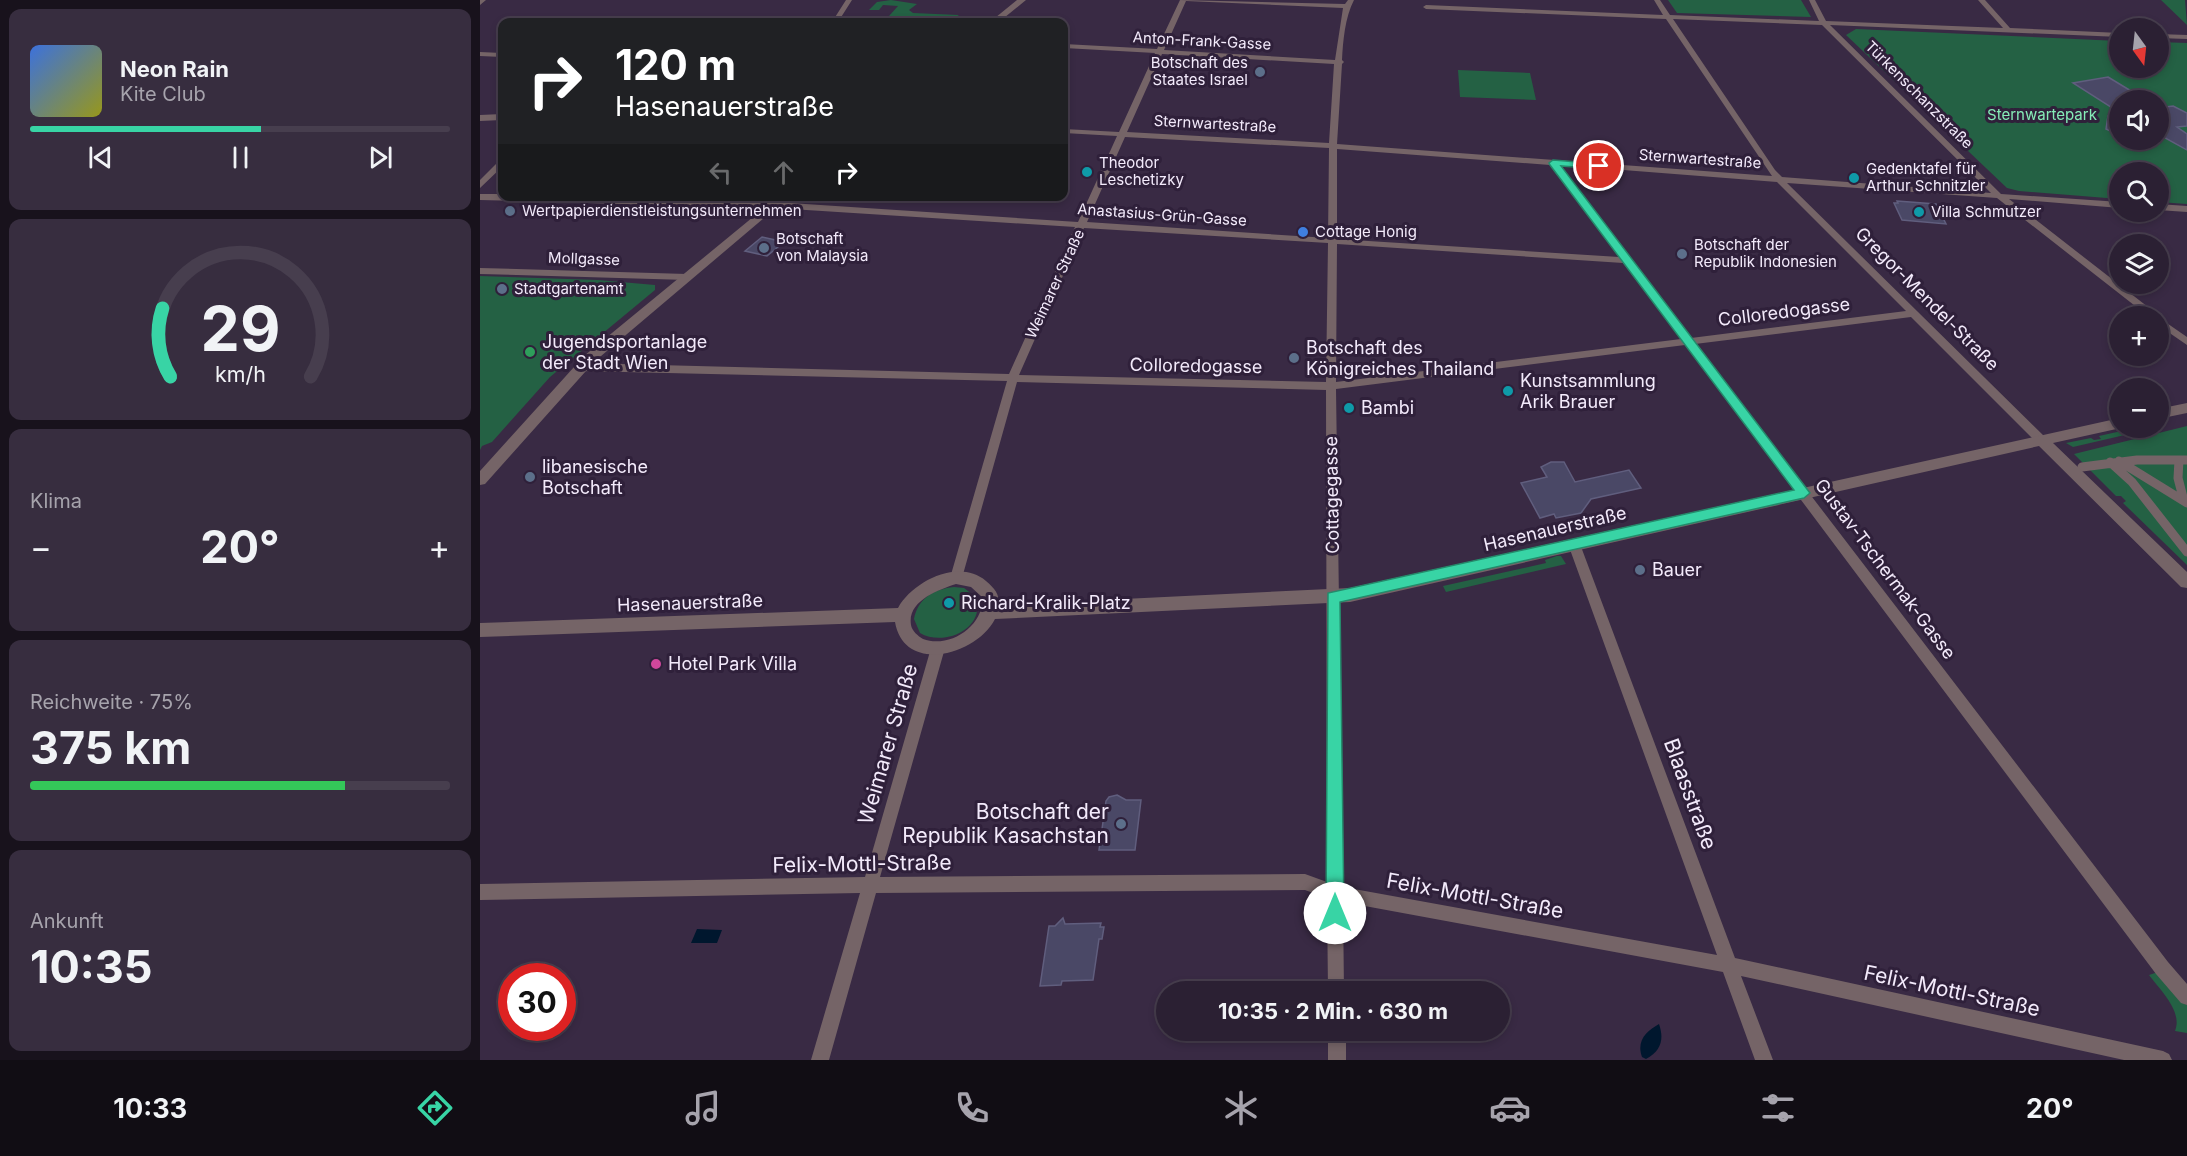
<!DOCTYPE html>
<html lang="de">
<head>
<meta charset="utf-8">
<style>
  body { margin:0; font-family:Inter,sans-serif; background:#372d3f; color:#f1f3f6; height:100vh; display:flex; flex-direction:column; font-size:22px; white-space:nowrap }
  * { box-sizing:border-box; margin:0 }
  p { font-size:20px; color:#a6a3ac }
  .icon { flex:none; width:33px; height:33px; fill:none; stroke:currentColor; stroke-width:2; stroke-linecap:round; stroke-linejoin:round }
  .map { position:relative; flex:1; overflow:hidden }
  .panel { display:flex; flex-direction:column; gap:9px; padding:9px; background:#18121c; width:480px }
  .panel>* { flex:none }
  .banner { position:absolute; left:18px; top:18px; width:570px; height:183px; border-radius:12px; box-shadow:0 3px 9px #0003,0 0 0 2px #473e4e; background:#202124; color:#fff; overflow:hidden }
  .needle { width:39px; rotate:165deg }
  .tools { position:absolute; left:1629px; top:18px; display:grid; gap:12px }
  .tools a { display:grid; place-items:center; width:60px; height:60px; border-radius:50%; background:#2b2033; box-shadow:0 3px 9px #0003,0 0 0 2px #473e4e; font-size:30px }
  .speed { position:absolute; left:18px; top:963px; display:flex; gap:12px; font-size:30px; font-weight:700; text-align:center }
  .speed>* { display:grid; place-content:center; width:78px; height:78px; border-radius:50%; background:#2b2033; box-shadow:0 3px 9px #0003,0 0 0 2px #473e4e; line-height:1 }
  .speed .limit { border:9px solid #d22; background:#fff; color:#111 }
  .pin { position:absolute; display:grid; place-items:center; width:51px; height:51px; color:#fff; margin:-26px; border:3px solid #fff; border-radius:50%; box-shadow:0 2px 6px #0007 }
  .me { position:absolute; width:66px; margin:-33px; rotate:0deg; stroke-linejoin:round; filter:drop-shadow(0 0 4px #0008) }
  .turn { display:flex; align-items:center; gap:21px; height:126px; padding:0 18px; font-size:27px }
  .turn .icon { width:78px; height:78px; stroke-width:2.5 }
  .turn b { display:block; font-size:42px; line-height:51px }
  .lanes { display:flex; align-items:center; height:57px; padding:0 18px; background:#0003; justify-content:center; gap:30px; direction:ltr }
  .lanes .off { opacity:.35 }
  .big { font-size:45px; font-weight:700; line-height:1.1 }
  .panel .widget { flex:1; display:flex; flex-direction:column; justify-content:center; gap:9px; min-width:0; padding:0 21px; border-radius:12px; background:#372d3f }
  .panel .dial { align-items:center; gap:0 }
  .dial svg { height:156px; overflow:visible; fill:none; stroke:#473e4e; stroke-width:7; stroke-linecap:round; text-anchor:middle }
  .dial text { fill:#f1f3f6; stroke:none }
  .song { display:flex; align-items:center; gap:18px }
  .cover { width:72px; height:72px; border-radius:9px; background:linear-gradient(135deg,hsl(220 70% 55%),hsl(60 70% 35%)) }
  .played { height:6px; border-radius:3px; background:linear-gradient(90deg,#38d4a5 55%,#473e4e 55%) }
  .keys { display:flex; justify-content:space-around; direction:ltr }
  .heat { display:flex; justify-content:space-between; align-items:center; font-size:33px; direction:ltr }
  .charge { height:9px; border-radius:4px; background:linear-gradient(90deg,#34c759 75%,#473e4e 0) }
  .trip { position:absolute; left:676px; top:981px; width:354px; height:60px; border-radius:30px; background:#2b2033; box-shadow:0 3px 9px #0003,0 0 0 2px #473e4e; font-weight:700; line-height:60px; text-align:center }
  .tabs { display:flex; height:96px; justify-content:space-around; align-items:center; background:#110d14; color:#a6a3ac }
  .tabs .icon { width:42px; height:42px }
  .tabs .selected { color:#38d4a5 }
  .tabs b { font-size:27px; color:#f1f3f6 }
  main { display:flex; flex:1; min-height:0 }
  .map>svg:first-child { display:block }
  .green { fill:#246144; fill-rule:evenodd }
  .water { fill:#00172e }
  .building { fill:#4a4866; stroke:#605e7e; stroke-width:1.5 }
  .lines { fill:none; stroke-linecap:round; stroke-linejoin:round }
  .pedestrian { stroke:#756467; stroke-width:9 }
  .minor { fill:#756467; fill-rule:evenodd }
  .tertiary { fill:#756467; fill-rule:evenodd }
  .route { fill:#38d4a5; stroke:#248a6b; stroke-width:1.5 }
  .service-dot { fill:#5c6f8a; stroke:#2f203a; stroke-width:2 }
  .culture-dot { fill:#0f9aa8; stroke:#2f203a; stroke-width:2 }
  .shop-dot { fill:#3f7fe0; stroke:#2f203a; stroke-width:2 }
  .leisure-dot { fill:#2e9e5b; stroke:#2f203a; stroke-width:2 }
  .hotel-dot { fill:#d1479c; stroke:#2f203a; stroke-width:2 }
  .labels { text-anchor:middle; stroke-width:6; stroke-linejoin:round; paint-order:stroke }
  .far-street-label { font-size:15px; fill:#f3eafb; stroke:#2f203a }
  .far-poi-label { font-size:15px; fill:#f3eafb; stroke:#2f203a; text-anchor:start }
  .far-park-label { font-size:15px; fill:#85ecb7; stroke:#2f203a }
  .street-label { font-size:18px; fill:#f3eafb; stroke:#2f203a }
  .poi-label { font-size:18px; fill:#f3eafb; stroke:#2f203a; text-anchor:start }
  .near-street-label { font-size:21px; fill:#f3eafb; stroke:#2f203a }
  .near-poi-label { font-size:21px; fill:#f3eafb; stroke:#2f203a; text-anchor:end }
</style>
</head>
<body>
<main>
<section class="panel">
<div class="widget">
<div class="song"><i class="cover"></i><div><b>Neon Rain</b><p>Kite Club</p></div></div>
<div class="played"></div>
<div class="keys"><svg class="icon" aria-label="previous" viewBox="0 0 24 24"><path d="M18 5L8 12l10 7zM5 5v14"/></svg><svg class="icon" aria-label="pause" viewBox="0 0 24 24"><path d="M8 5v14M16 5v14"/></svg><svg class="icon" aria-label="next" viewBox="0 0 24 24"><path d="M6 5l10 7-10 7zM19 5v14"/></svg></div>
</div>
<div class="widget dial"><svg viewBox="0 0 100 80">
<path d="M14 69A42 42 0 1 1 86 69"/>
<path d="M14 69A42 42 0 0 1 10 34" stroke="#38d4a5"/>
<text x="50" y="56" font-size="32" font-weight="700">29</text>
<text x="50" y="72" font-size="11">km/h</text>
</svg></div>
<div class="widget"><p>Klima</p>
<div class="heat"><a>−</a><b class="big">20°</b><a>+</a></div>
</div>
<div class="widget"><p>Reichweite · 75%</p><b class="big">375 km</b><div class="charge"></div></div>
<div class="widget"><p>Ankunft</p><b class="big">10:35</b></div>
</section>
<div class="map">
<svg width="1707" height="1060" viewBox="0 0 1707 1060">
  <rect width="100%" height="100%" fill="#392a44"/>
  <path class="green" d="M411,0L437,4L429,10L433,13L479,15L469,22H411L414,19L409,16L418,6L403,5L399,10H389L397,2Z
    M1188,0H1321L1331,17L1197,13Z
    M1681,0H1705L1707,25Z
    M1376,29L1639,41L1640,68H1678L1679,42L1707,43V204L1679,202L1678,172H1640L1639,199L1539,191L1527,188L1366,35ZM1640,100H1678V140H1640Z
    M978,70L1050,73L1056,100L980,97Z
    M0,276L118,280L175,285V290L70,377L12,442L2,446L0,450Z
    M1707,426V565L1643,503L1646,501L1641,496H1636L1594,454Z
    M1655,428H1675L1593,447L1586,443L1611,438L1614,440L1621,439L1619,436Z
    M1077,556H1081L1086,564L966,592L963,586L1066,563L1065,560Z
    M474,587L484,588L496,597C506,629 464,647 440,633L434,619C438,598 454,589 474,587Z
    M1678,972L1707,1005V1033L1695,1031C1703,1011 1680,990 1669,975Z"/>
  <path class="water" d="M217,929L242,930L237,943H211Z
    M1179,1024C1184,1038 1182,1051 1166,1059L1162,1057C1156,1040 1167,1031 1179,1024Z"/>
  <path class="building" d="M1628,77L1666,100H1640V113L1593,83Z
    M1693,106L1707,113V126L1697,127L1707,134V150L1678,134V108Z
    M1640,114V135L1626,129L1628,116Z
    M1417,201L1456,204L1466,224L1422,220L1414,203H1418Z
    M282,237L304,242L287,256L265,251Z
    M1071,462H1084L1095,482L1149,470L1161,488L1111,499L1101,513L1076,518L1074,514L1060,518L1041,483L1067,477L1061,467Z
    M637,795L646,800H661L655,850H619L626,801L629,797Z
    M583,918L585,924L621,923L620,927H624L622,939H619L613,980L582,981L581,985L560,986L569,926H575Z"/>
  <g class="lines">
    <path class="pedestrian" d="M1699,460L1698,478L1704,501
      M1639,461L1707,503
      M1630,462L1652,482L1707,552
      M1602,467L1657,460H1707"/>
    <path class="minor" d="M0,0H6L0,5Z
      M366,0H372L358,22H352Z
      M700,0L865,4L868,0H874C865,17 863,41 862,60L864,62L862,64L857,144L1292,176L1186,19L946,9L943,7L946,5L1183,15L1174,0H1180L1190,15L1339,21L1329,0H1335L1346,21L1523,28L1498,0H1505L1530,28L1640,33V37L1350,25L1521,194L1640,202V208L1529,199L1677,314L1679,316L1678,317L1668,316L1517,198L1307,183L1565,437L1567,440L1565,443H1557L1431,317L1215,344L1688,962L1707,984V1005L1701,1003L1676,974L1205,345L856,389L863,887L1237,955L1088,544L1090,541H1098L1100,544L1255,958L1683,1051L1689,1054L1692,1060H1644L1261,976L1293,1060H1275L1243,972L863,902L864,992H848L847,898L825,890L396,893L349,1060H331L380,893L0,900V884L385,877L451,648L453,644L458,642L463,644L465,648L400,877L825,874L847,882L846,390L537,382L482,578L480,582H472L470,578L527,381L101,371L96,367L101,363L529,374L595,227L295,208L291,205L295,202L598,222L637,136L584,133V129L639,132L675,53L584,48V44L677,49ZM706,1L863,8L855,60L684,50ZM1193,19L1342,25L1511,193L1302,177L1295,170ZM682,54L854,64L849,143L647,132ZM645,137L849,148L848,238L607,222ZM857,149L1070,165L1139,257L857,239ZM1079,165L1297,182L1426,311L1211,338ZM604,228L848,243L846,382L539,375ZM857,244L1143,263L1201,339L856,382Z
      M1678,34L1707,35V39L1678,38Z
      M0,52L22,53V57L0,56Z
      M19,161H22V167L0,188V180Z
      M202,196H211L206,204L203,205L199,202Z
      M1678,204L1707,206V212L1678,210Z
      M0,268L207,274L212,277L207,280L0,274Z
      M1678,317L1707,337V345L1678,325Z
      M848,1030H866V1060H848Z"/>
    <path class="tertiary" d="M537,0H546L519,22H510Z
      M22,114V120L0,121V115Z
      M0,194H22V196L292,202L298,196H310L114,362L5,484L0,485V471L104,356L284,208L0,200Z
      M1707,403V413L1678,419V409Z
      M1640,418L1641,428L1573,443L1707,572V588L1701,587L1559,446L870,602L515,619C497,655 424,675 415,622L0,637V623L418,608C433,581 479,558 506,581C515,589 519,593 519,605L870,588ZM476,584L491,587L502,597C505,625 470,649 443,639C438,636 432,631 431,625C427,601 458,590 476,584Z"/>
  </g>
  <path class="route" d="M1073,160L1122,164V168L1119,169L1081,166L1330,493L1324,498L860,602L864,913L862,919L855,922L849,919L846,913L848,593L1314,490L1070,165L1069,163Z"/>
  <g class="service-dot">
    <circle cx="780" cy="72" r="6"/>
    <circle cx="30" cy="211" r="6"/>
    <circle cx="284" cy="248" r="6"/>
    <circle cx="1202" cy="254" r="6"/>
    <circle cx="22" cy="289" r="6"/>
    <circle cx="814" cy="358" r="6"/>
    <circle cx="50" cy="477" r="6"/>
    <circle cx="1160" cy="570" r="6"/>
    <circle cx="641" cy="824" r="6"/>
  </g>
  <g class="culture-dot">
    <circle cx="607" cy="172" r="6"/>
    <circle cx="1374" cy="178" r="6"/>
    <circle cx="1439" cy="212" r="6"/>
    <circle cx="1028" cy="391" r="6"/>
    <circle cx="869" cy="408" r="6"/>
    <circle cx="469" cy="603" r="6"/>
  </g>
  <circle class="shop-dot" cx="823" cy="232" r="6"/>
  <circle class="leisure-dot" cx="50" cy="352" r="6"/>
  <circle class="hotel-dot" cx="176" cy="664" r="6"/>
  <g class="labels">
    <g class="far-street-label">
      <text transform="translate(722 41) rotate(3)" y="5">Anton-Frank-Gasse</text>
      <text transform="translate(1439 95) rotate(45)" y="5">Türkenschanzstraße</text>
      <text transform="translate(735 124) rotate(3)" y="5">Sternwartestraße</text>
      <text transform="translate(1220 159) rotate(4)" y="5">Sternwartestraße</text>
      <text transform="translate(682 215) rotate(4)" y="5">Anastasius-Grün-Gasse</text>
      <text transform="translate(104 259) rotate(2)" y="5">Mollgasse</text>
      <text transform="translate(575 284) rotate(-65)" y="5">Weimarer Straße</text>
    </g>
    <g class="far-poi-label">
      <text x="768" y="68" text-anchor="end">Botschaft des<tspan x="768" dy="17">Staates Israel</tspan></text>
      <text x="619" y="168">Theodor<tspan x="619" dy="17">Leschetizky</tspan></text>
      <text x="1386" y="174">Gedenktafel für<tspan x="1386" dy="17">Arthur Schnitzler</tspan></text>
      <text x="42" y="216">Wertpapierdienstleistungsunternehmen</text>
      <text x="1451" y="217">Villa Schmutzer</text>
      <text x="835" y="237">Cottage Honig</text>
      <text x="296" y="244">Botschaft<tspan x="296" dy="17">von Malaysia</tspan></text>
      <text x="1214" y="250">Botschaft der<tspan x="1214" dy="17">Republik Indonesien</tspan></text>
      <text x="34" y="294">Stadtgartenamt</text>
    </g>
    <g class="far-park-label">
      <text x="1562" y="120">Sternwartepark</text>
    </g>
    <g class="street-label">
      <text transform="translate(1447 299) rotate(45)" y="6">Gregor-Mendel-Straße</text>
      <text transform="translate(1304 312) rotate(-7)" y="6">Colloredogasse</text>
      <text transform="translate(716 366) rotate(1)" y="6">Colloredogasse</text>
      <text transform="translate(852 495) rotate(-91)" y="6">Cottagegasse</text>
      <text transform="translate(1075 529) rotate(-13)" y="6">Hasenauerstraße</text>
      <text transform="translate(1405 569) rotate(53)" y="6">Gustav-Tschermak-Gasse</text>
      <text transform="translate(210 603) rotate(-2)" y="6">Hasenauerstraße</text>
    </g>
    <g class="poi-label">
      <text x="62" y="348">Jugendsportanlage<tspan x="62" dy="21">der Stadt Wien</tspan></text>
      <text x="826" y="354">Botschaft des<tspan x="826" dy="21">Königreiches Thailand</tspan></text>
      <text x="1040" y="387">Kunstsammlung<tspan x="1040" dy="21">Arik Brauer</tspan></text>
      <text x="881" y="414">Bambi</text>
      <text x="62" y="473">libanesische<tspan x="62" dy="21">Botschaft</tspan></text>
      <text x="1172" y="576">Bauer</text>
      <text x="481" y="609">Richard-Kralik-Platz</text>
      <text x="188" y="670">Hotel Park Villa</text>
    </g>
    <g class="near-street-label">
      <text transform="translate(408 744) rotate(-74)" y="7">Weimarer Straße</text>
      <text transform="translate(1210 794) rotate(70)" y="7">Blaasstraße</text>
      <text transform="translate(382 864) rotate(-1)" y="7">Felix-Mottl-Straße</text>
      <text transform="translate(995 896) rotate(10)" y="7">Felix-Mottl-Straße</text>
      <text transform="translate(1472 991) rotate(12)" y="7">Felix-Mottl-Straße</text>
    </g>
    <g class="near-poi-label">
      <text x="629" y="819">Botschaft der<tspan x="629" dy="24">Republik Kasachstan</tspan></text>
    </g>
  </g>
</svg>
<div class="tools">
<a><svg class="needle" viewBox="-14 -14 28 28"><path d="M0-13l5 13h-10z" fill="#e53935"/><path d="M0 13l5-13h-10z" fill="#a6a3ac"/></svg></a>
<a><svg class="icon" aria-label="sound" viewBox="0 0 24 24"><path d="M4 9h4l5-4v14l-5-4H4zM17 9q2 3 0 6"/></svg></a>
<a><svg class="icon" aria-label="search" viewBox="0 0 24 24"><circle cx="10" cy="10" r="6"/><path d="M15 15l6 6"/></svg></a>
<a><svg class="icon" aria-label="layers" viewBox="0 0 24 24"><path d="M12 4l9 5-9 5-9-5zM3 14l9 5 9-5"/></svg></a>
<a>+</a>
<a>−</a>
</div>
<div class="speed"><div class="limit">30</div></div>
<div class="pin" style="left:1119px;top:166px;background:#d93025"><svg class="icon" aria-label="arrive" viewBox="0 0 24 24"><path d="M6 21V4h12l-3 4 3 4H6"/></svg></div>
<svg class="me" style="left:855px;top:913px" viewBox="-20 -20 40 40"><circle r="19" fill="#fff"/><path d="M0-13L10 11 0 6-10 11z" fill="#38d4a5"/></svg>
<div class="trip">10:35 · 2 Min. · 630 m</div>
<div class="banner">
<div class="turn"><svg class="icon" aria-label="right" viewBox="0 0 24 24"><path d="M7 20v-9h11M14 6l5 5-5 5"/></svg><div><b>120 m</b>Hasenauerstraße</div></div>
<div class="lanes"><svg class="icon off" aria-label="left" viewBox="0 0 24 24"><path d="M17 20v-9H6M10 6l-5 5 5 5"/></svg><svg class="icon off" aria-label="ahead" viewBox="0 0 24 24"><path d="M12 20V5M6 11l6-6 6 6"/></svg><svg class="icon" aria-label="right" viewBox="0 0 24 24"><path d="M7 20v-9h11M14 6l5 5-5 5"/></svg></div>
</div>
</div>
</main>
<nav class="tabs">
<b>10:33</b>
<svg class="icon selected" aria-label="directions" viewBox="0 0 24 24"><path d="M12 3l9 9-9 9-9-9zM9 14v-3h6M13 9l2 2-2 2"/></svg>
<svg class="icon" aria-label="music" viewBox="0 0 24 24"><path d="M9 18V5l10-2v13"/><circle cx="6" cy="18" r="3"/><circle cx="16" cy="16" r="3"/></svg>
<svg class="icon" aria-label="phone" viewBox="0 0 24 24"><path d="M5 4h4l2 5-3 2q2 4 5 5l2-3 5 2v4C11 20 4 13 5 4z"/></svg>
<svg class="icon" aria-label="climate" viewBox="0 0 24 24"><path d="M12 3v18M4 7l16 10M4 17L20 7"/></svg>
<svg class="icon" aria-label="car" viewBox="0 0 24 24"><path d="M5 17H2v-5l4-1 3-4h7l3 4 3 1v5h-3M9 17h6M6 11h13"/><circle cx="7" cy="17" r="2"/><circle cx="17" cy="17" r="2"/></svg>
<svg class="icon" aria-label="filters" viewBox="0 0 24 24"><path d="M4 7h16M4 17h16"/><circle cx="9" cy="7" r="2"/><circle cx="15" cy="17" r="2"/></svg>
<b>20°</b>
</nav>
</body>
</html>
